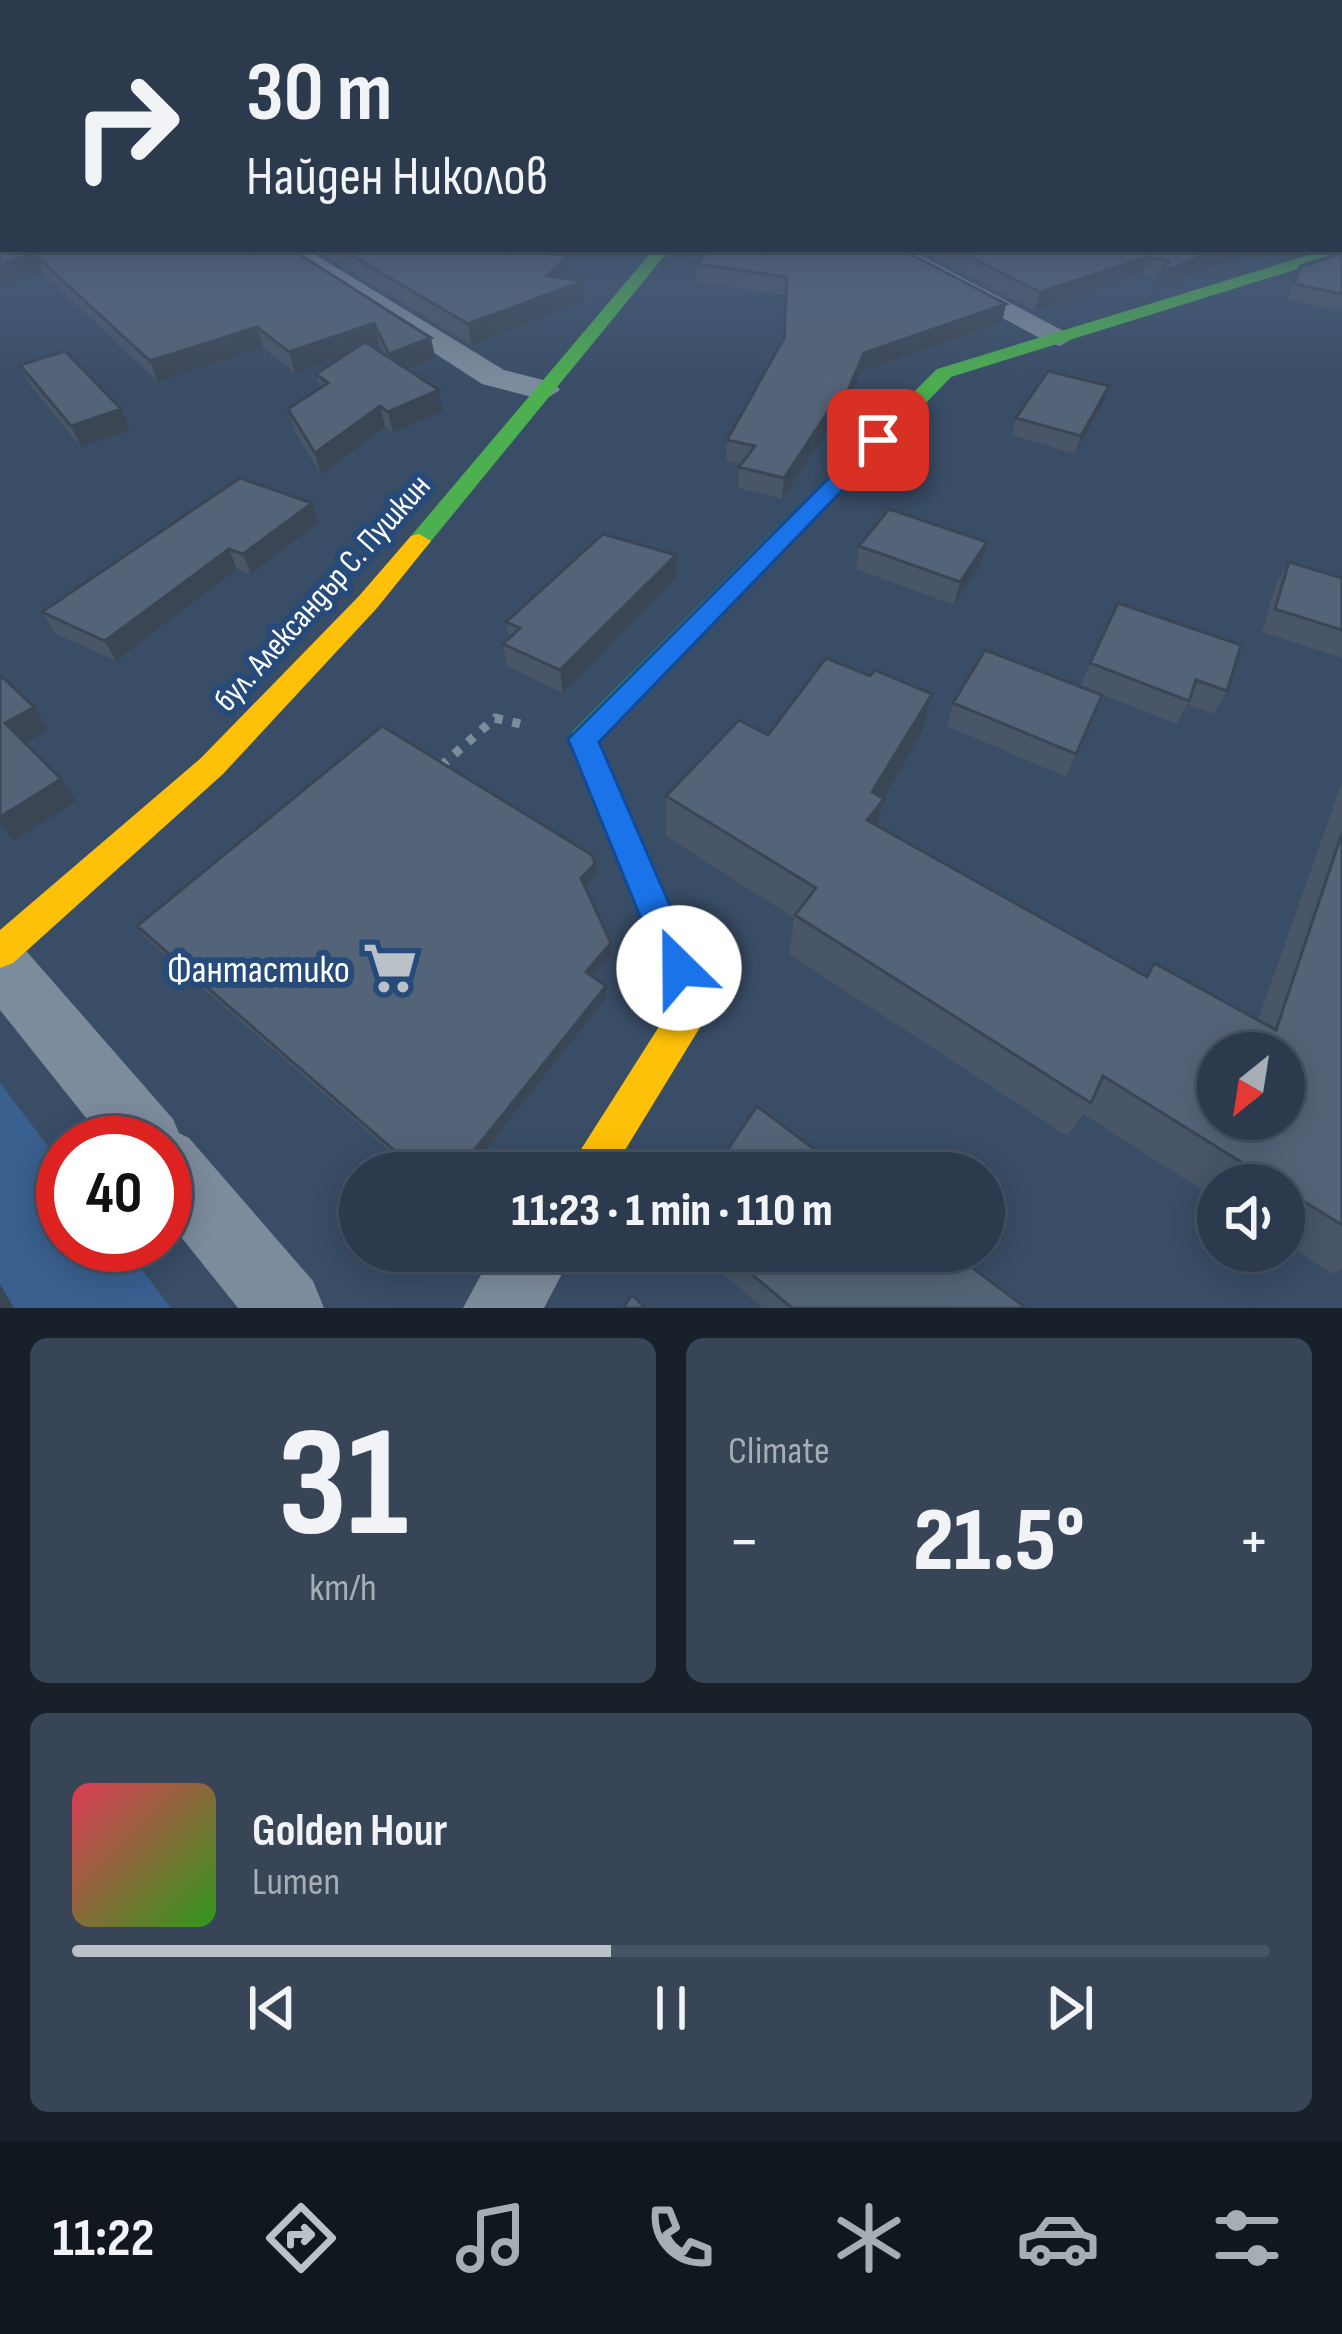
<!DOCTYPE html>
<html lang="en">
<head>
<meta charset="utf-8">
<style>
  body { margin:0; font-family:"Sofia Sans Condensed",sans-serif; background:#374556; color:#f1f3f6; height:100vh; display:flex; flex-direction:column; font-size:45px; white-space:nowrap }
  * { box-sizing:border-box; margin:0 }
  p { font-size:39px; color:#a6adb5 }
  .icon { flex:none; width:66px; height:66px; fill:none; stroke:currentColor; stroke-width:2; stroke-linecap:round; stroke-linejoin:round }
  .map { position:relative; height:1308px; overflow:hidden }
  .sheet { display:flex; flex-direction:column; gap:30px; padding:30px; background:#18202a; flex:1 }
  .sheet>* { flex:none }
  .top-card { position:absolute; left:0px; top:0px; width:1344px; height:252px; box-shadow:0 6px 30px #0003,0 0 0 3px #475464; background:#2b3a4c; color:#f1f3f6; overflow:hidden }
  .needle { width:78px; rotate:210deg }
  .controls { position:absolute; left:1197px; top:1032px; display:grid; gap:24px }
  .controls a { display:grid; place-items:center; width:108px; height:108px; border-radius:50%; background:#2b3a4c; box-shadow:0 6px 30px #0003,0 0 0 3px #475464; font-size:60px }
  .speed { position:absolute; left:36px; top:1116px; display:flex; gap:24px; font-size:60px; font-weight:700; text-align:center }
  .speed>* { display:grid; place-content:center; width:156px; height:156px; border-radius:50%; background:#2b3a4c; box-shadow:0 6px 30px #0003,0 0 0 3px #475464; line-height:1 }
  .speed .limit { border:18px solid #d22; background:#fff; color:#111 }
  .pin { position:absolute; display:grid; place-items:center; width:102px; height:102px; color:#fff; margin:-51px; border-radius:24px; box-shadow:0 6px 18px #0006 }
  .me { position:absolute; width:132px; margin:-66px; rotate:337deg; stroke-linejoin:round; filter:drop-shadow(0 0 9px #0008) }
  .turn { display:flex; align-items:center; gap:42px; height:252px; padding:0 48px; font-size:54px }
  .turn .icon { width:156px; height:156px; stroke-width:2.5 }
  .turn b { display:block; font-size:84px; line-height:102px }
  .big { font-size:90px; font-weight:800; line-height:1.1 }
  .sheet .widget { flex:1; display:flex; flex-direction:column; justify-content:center; gap:18px; min-width:0; padding:0 42px; border-radius:18px; background:#374556 }
  .sheet .dial { align-items:center; gap:0 }
  .dial b { font-size:156px; line-height:1 }
  .song { display:flex; align-items:center; gap:36px }
  .cover { width:144px; height:144px; border-radius:18px; background:linear-gradient(135deg,hsl(350 70% 55%),hsl(110 70% 35%)) }
  .played { height:12px; border-radius:6px; background:linear-gradient(90deg,#bac1c9 45%,#475464 45%) }
  .keys { display:flex; justify-content:space-around; direction:ltr }
  .heat { display:flex; justify-content:space-between; align-items:center; font-size:66px; direction:ltr }
  .sheet .tiles { flex:1; display:grid; gap:30px; grid-template-columns:1fr 1fr }
  .widget:last-child { grid-column:span 2 }
  .trip { position:absolute; left:339px; top:1152px; width:666px; height:120px; border-radius:60px; background:#2b3a4c; box-shadow:0 6px 30px #0003,0 0 0 3px #475464; font-weight:800; line-height:120px; text-align:center }
  .tab-bar { display:flex; height:192px; justify-content:space-around; align-items:center; background:#11171e; color:#a6adb5 }
  .tab-bar .icon { width:84px; height:84px }
  .tab-bar .selected { color:#bac1c9 }
  .tab-bar b { font-size:54px; color:#f1f3f6 }
  .map>svg:first-child { display:block }
  .green { fill:#3a6090 }
  .lines { fill:none; stroke-linecap:round; stroke-linejoin:round }
  .path { stroke:#7d8c9d; stroke-width:9; stroke-dasharray:8 10; stroke-linecap:butt }
  .street { fill:#7d8c9d; fill-rule:evenodd }
  .fast { fill:#4caf50; fill-rule:evenodd }
  .slow { fill:#ffc107; fill-rule:evenodd }
  .wall { fill:#485667; fill-rule:evenodd }
  .shaded-wall { fill:#3b4654 }
  .building { fill:#546478; stroke:#3b4654; stroke-width:3; fill-rule:evenodd }
  .route { fill:#1a73e8; stroke:#114b97; stroke-width:3 }
  .labels { text-anchor:middle; stroke-width:12; stroke-linejoin:round; paint-order:stroke }
  .street-label { font-size:33px; fill:#fff; stroke:#264a79 }
  .near-poi-label { font-size:39px; fill:#fff; stroke:#264a79; text-anchor:end }
</style>
</head>
<body>
<div class="map">
<svg width="1342" height="1308" viewBox="0 0 1342 1308">
  <rect width="100%" height="100%" fill="#394d66"/>
  <path class="green" d="M0,1083L63,1166V1245H123L171,1308H0Z"/>
  <g class="lines">
    <path class="path" d="M441,766L495,718L529,726"/>
    <path class="street" d="M1341,210H1342V225H1341Z
      M275,249H306L504,370L555,383L560,390L544,400L482,384Z
      M875,249H908L1075,337L1060,346L1049,343Z
      M0,936L21,945L173,1119L179,1133L189,1138L313,1281L324,1308H238L165,1217V1143H106L0,1010Z
      M494,1251H574L544,1308H463Z"/>
    <path class="fast" d="M1342,245V255L951,377L599,741L644,847L639,857L628,861L617,857L568,739L573,731L937,369Z
      M654,249H670L427,546H411L407,541L411,536Z"/>
    <path class="slow" d="M419,534L431,541L377,608L223,774L13,963L0,968V930L201,758L359,596L411,536Z
      M628,833L639,837L644,847L713,1006L611,1173H566L674,1003L612,847L617,837Z"/>
  </g>
  <path class="wall" d="M0,205L431,338L435,358L407,369L439,390L443,411L393,433L385,427L321,475L294,430L288,409L320,388L316,374L344,356L295,373L263,347L158,382L43,273L0,286ZM379,344L384,355L371,346Z
    M315,249H577L568,258L569,275L566,278L585,301L471,345Z
    M918,249H1260L1153,291L1158,277L1142,274L1035,311Z
    M1342,253V312L1287,300L1301,266Z
    M697,264L1006,304L1002,322L861,372L840,422L834,421L782,499L738,488L739,467L741,464L726,461L727,440L783,339L785,295L697,282Z
    M20,365L121,409L130,430L81,447L30,385Z
    M1109,386L1103,403L1075,454L1012,435L1016,418Z
    M240,478L318,523L251,574L237,569L116,661L54,633L42,612Z
    M859,546L980,565L954,605L856,569Z
    M676,555V578L563,693L507,666L503,644L509,639L506,622Z
    M1289,562L1342,578V658L1262,632L1276,584Z
    M1118,603L1227,691L1214,714L1187,704L1177,724L1080,686Z
    M1102,695L1066,777L947,726L953,703Z
    M921,734L883,798L877,826L1145,976L1154,963L1258,1020L1342,782V1269L1333,1274L1284,1243V1185H1218V1200L1083,1114L1067,1136L789,954L794,918L666,836V796L768,735Z
    M596,875L585,887L611,954L593,977L606,986L607,997L467,1173H415L144,937L137,926Z
    M696,1251H950L1026,1308H763Z"/>
  <path class="shaded-wall" d="M557,249H577L568,258L569,275L550,294L584,281L585,301L471,345L468,324L547,276L552,254Z
    M1221,249H1260L1153,291L1159,273Z
    M34,254L43,273L0,286V264Z
    M1148,257L1142,274L1035,311L1040,292Z
    M1006,304L1002,322L861,372L840,422L843,402L864,353Z
    M374,323L379,344L295,373L289,352Z
    M257,327L263,347L158,382L150,361Z
    M431,338L435,358L394,374L389,354Z
    M1109,386L1103,403L1075,454L1081,436Z
    M439,390L443,411L393,433L388,412Z
    M836,400L834,421L782,499L784,478Z
    M380,406L385,427L321,475L315,453Z
    M121,409L130,430L81,447L71,426Z
    M312,503L318,523L251,574L243,554Z
    M987,542L980,565L954,605L960,582Z
    M229,549L237,569L116,661L105,641Z
    M676,555V578L563,693L560,670Z
    M932,694L921,734L881,802L884,799L874,839L858,860L872,792Z
    M34,707L49,730L21,746L5,723Z
    M61,779L76,801L14,841L0,824V817Z
    M595,864L596,875L582,890L581,878Z
    M611,943V954L588,983L586,972Z
    M606,986L607,997L467,1173H456Z
    M0,1284L14,1308H0Z"/>
  <path class="building" d="M0,205H3V249H291L431,338L389,354L374,323L289,352L257,327L150,361L34,254L0,264Z
    M341,249H557L552,254L568,256L547,276L584,281L468,324Z
    M709,249H901L1006,304L864,353L843,402L836,400L784,478L739,467L755,446L727,440L784,338L787,277L697,264Z
    M955,249H1221L1159,273L1169,261L1148,257L1040,292Z
    M1342,253V294L1294,284L1301,266Z
    M365,342L439,390L388,412L380,406L315,453L288,409L328,383L316,374Z
    M65,351L121,409L71,426L20,365Z
    M1048,371L1109,386L1081,436L1016,418Z
    M240,478L312,503L243,554L229,549L105,641L42,612Z
    M889,509L987,542L960,582L859,546Z
    M603,534L676,555L560,670L503,644L520,628L506,622Z
    M1289,562L1342,578V630L1275,609Z
    M1118,603L1241,645L1227,691L1196,680L1189,701L1090,663Z
    M985,650L1102,695L1076,754L953,703Z
    M826,658L870,676L875,670L932,694L872,792L884,799L867,820L1147,977L1154,963L1276,1030L1342,833V1225L1284,1189V1185H1278L1103,1076L1091,1103L795,915L816,888L666,796L739,720L768,735ZM1218,1053H1284V1119H1218Z
    M0,675L34,707L5,723L61,779L0,817Z
    M382,726L592,855L595,864L581,878L611,943L586,972L606,986L456,1173H420L137,926Z
    M757,1106L846,1173H712Z
    M724,1251H950L1026,1308H792Z
    M632,1295L646,1308H623Z"/>
  <linearGradient id="sky" x2="0" y2="1"><stop stop-color="#1f2a38"/><stop offset="0.53" stop-color="#4e627f"/><stop offset="1" stop-color="#4e627f" stop-opacity="0"/></linearGradient>
  <rect width="1342" height="388" fill="url(#sky)"/>
  <path class="route" d="M878,434L889,440L886,445L599,742L697,968L691,980L679,985L666,980L568,739L871,436Z"/>
  <defs>
    <symbol id="supermarket-bare" viewBox="-9 -9 18 18"><path d="M-6-5.5h2.5l.6 2H6L4.5 2H-2.5L-4.4-4H-6ZM-1.5 3.2a1.3 1.3 0 1 0 .1 0ZM3 3.2a1.3 1.3 0 1 0 .1 0Z" fill="#bac1c9" stroke="#264a79" stroke-width="2.5" paint-order="stroke"/></symbol>
  </defs>
  <g fill-rule="evenodd">
    <use href="#supermarket-bare" x="352" y="930" width="76" height="76"/>
  </g>
  <g class="labels">
    <g class="street-label">
      <text transform="translate(321 592) rotate(-48)" y="12">бул. Александър С. Пушкин</text>
    </g>
    <g class="near-poi-label">
      <text x="350" y="982">Фантастико</text>
    </g>
  </g>
</svg>
<div class="controls">
<a><svg class="needle" viewBox="-14 -14 28 28"><path d="M0-13l5 13h-10z" fill="#e53935"/><path d="M0 13l5-13h-10z" fill="#a6adb5"/></svg></a>
<a><svg class="icon" aria-label="sound" viewBox="0 0 24 24"><path d="M4 9h4l5-4v14l-5-4H4zM17 9q2 3 0 6"/></svg></a>
</div>
<div class="speed"><div class="limit">40</div></div>
<div class="pin" style="left:878px;top:440px;background:#d93025"><svg class="icon" aria-label="arrive" viewBox="0 0 24 24"><path d="M6 21V4h12l-3 4 3 4H6"/></svg></div>
<svg class="me" style="left:679px;top:968px" viewBox="-20 -20 40 40"><circle r="19" fill="#fff"/><path d="M0-13L10 11 0 6-10 11z" fill="#1a73e8"/></svg>
<div class="trip">11:23 · 1 min · 110 m</div>
<div class="top-card">
<div class="turn"><svg class="icon" aria-label="right" viewBox="0 0 24 24"><path d="M7 20v-9h11M14 6l5 5-5 5"/></svg><div><b>30 m</b>Найден Николов</div></div>
</div>
</div>
<section class="sheet">
<div class="tiles">
<div class="widget dial"><b>31</b><p>km/h</p></div>
<div class="widget"><p>Climate</p>
<div class="heat"><a>−</a><b class="big">21.5°</b><a>+</a></div>
</div>
<div class="widget">
<div class="song"><i class="cover"></i><div><b>Golden Hour</b><p>Lumen</p></div></div>
<div class="played"></div>
<div class="keys"><svg class="icon" aria-label="previous" viewBox="0 0 24 24"><path d="M18 5L8 12l10 7zM5 5v14"/></svg><svg class="icon" aria-label="pause" viewBox="0 0 24 24"><path d="M8 5v14M16 5v14"/></svg><svg class="icon" aria-label="next" viewBox="0 0 24 24"><path d="M6 5l10 7-10 7zM19 5v14"/></svg></div>
</div>
</div>
</section>
<nav class="tab-bar">
<b>11:22</b>
<svg class="icon selected" aria-label="directions" viewBox="0 0 24 24"><path d="M12 3l9 9-9 9-9-9zM9 14v-3h6M13 9l2 2-2 2"/></svg>
<svg class="icon" aria-label="music" viewBox="0 0 24 24"><path d="M9 18V5l10-2v13"/><circle cx="6" cy="18" r="3"/><circle cx="16" cy="16" r="3"/></svg>
<svg class="icon" aria-label="phone" viewBox="0 0 24 24"><path d="M5 4h4l2 5-3 2q2 4 5 5l2-3 5 2v4C11 20 4 13 5 4z"/></svg>
<svg class="icon" aria-label="climate" viewBox="0 0 24 24"><path d="M12 3v18M4 7l16 10M4 17L20 7"/></svg>
<svg class="icon" aria-label="car" viewBox="0 0 24 24"><path d="M5 17H2v-5l4-1 3-4h7l3 4 3 1v5h-3M9 17h6M6 11h13"/><circle cx="7" cy="17" r="2"/><circle cx="17" cy="17" r="2"/></svg>
<svg class="icon" aria-label="filters" viewBox="0 0 24 24"><path d="M4 7h16M4 17h16"/><circle cx="9" cy="7" r="2"/><circle cx="15" cy="17" r="2"/></svg>
</nav>
</body>
</html>
